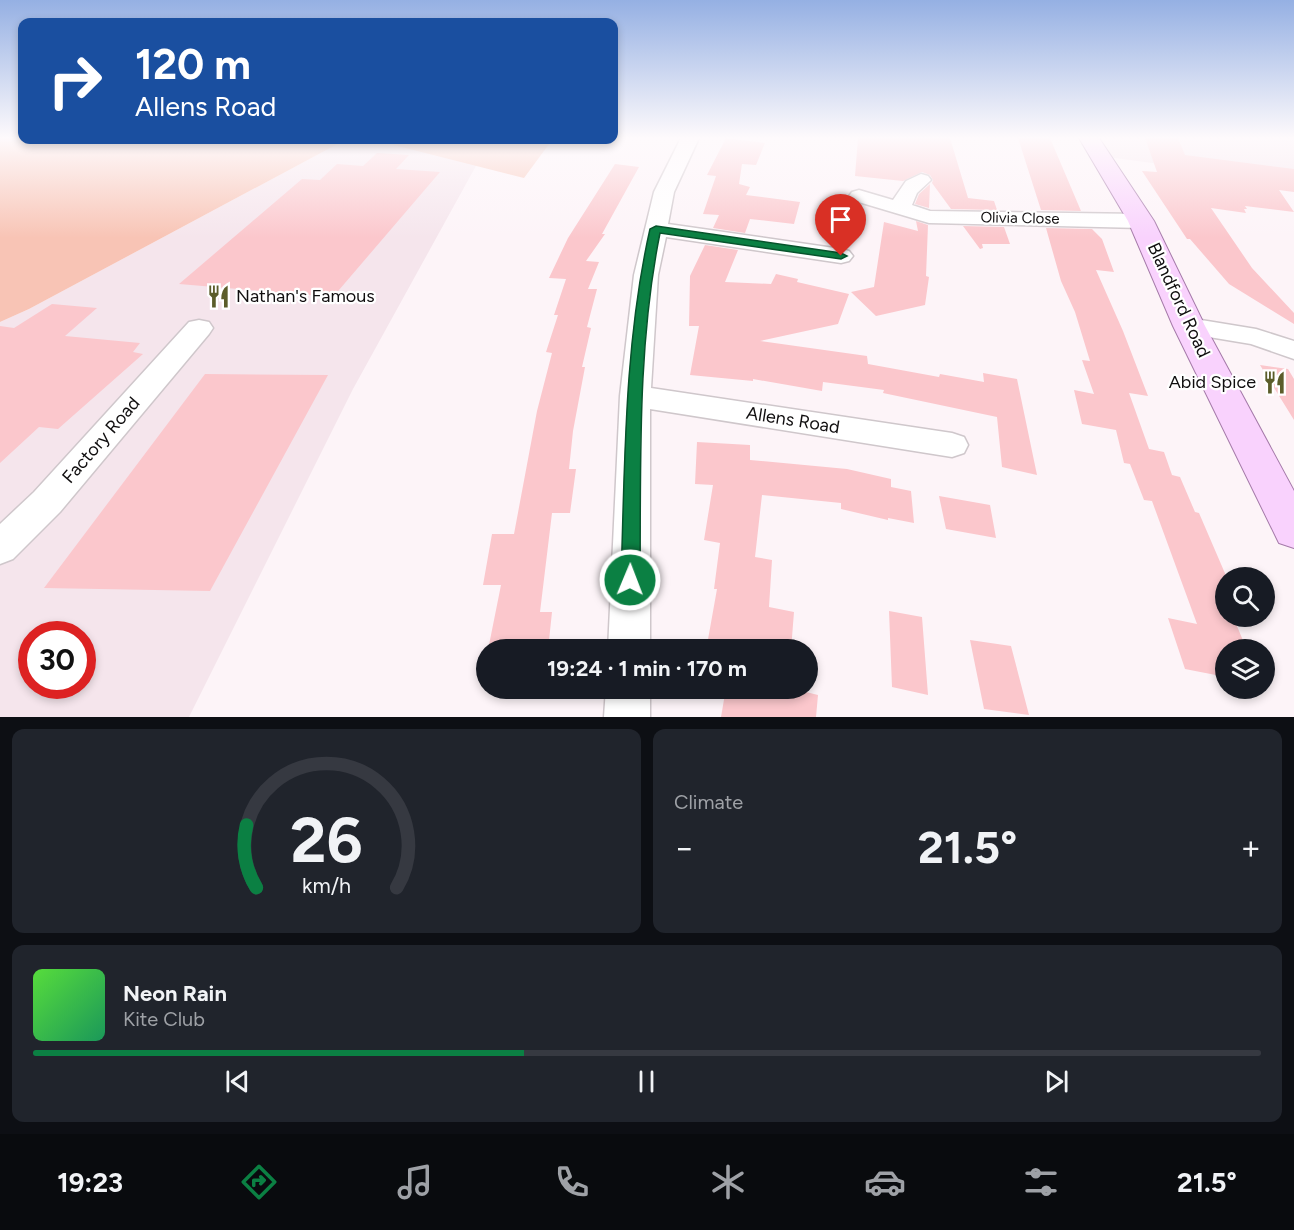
<!DOCTYPE html>
<html lang="en">
<head>
<meta charset="utf-8">
<style>
  body { margin:0; font-family:Figtree,sans-serif; background:#20242c; color:#f1f3f6; height:100vh; display:flex; flex-direction:column; font-size:22px; white-space:nowrap }
  * { box-sizing:border-box; margin:0 }
  p { font-size:20px; color:#9ea1a6 }
  .icon { flex:none; width:33px; height:33px; fill:none; stroke:currentColor; stroke-width:2; stroke-linecap:round; stroke-linejoin:round }
  .map { position:relative; height:717px; overflow:hidden }
  .drawer { display:flex; flex-direction:column; gap:12px; padding:12px; background:#0d0f14; flex:1 }
  .drawer>* { flex:none }
  .hud { position:absolute; left:18px; top:18px; width:600px; height:126px; border-radius:12px; box-shadow:0 3px 9px #0003; background:#1a4fa0; color:#fff; overflow:hidden }
  .buttons { position:absolute; left:1215px; top:567px; display:grid; gap:12px }
  .buttons a { display:grid; place-items:center; width:60px; height:60px; border-radius:50%; background:#171b24; box-shadow:0 3px 9px #0003; font-size:30px }
  .speed { position:absolute; left:18px; top:621px; display:flex; gap:12px; font-size:30px; font-weight:700; text-align:center }
  .speed>* { display:grid; place-content:center; width:78px; height:78px; border-radius:50%; background:#171b24; box-shadow:0 3px 9px #0003; line-height:1 }
  .speed .limit { border:9px solid #d22; background:#fff; color:#111 }
  .pin { position:absolute; display:grid; place-items:center; width:51px; height:51px; color:#fff; margin:-62px -26px; border-radius:50% 50% 50% 0; rotate:-45deg; box-shadow:0 0 6px #0007 }
  .pin .icon { rotate:45deg }
  .me { position:absolute; width:66px; margin:-33px; rotate:1deg; stroke-linejoin:round; filter:drop-shadow(0 0 4px #0008) }
  .turn { display:flex; align-items:center; gap:21px; height:126px; padding:0 18px; font-size:27px }
  .turn .icon { width:78px; height:78px; stroke-width:2.5 }
  .turn b { display:block; font-size:42px; line-height:51px }
  .big { font-size:45px; font-weight:700; line-height:1.1 }
  .drawer .card { flex:1; display:flex; flex-direction:column; justify-content:center; gap:9px; min-width:0; padding:0 21px; border-radius:12px; background:#20242c }
  .drawer .dial { align-items:center; gap:0 }
  .dial svg { height:156px; overflow:visible; fill:none; stroke:#363941; stroke-width:7; stroke-linecap:round; text-anchor:middle }
  .dial text { fill:#f1f3f6; stroke:none }
  .song { display:flex; align-items:center; gap:18px }
  .cover { width:72px; height:72px; border-radius:9px; background:linear-gradient(135deg,hsl(110 70% 55%),hsl(150 70% 35%)) }
  .played { height:6px; border-radius:3px; background:linear-gradient(90deg,#0b8043 40%,#363941 40%) }
  .keys { display:flex; justify-content:space-around; direction:ltr }
  .heat { display:flex; justify-content:space-between; align-items:center; font-size:33px; direction:ltr }
  .drawer .tiles { flex:1; display:grid; gap:12px; grid-template-columns:1fr 1fr }
  .card:last-child { grid-column:span 2 }
  .trip { position:absolute; left:476px; top:639px; width:342px; height:60px; border-radius:30px; background:#171b24; box-shadow:0 3px 9px #0003; font-weight:700; line-height:60px; text-align:center }
  .menu { display:flex; height:96px; justify-content:space-around; align-items:center; background:#090b0e; color:#9ea1a6 }
  .menu .icon { width:42px; height:42px }
  .menu .active { color:#0b8043 }
  .menu b { font-size:27px; color:#f1f3f6 }
  .map>svg:first-child { display:block }
  .built { fill:#f5e5ec; fill-rule:evenodd }
  .green { fill:#f8c4b5 }
  .building { fill:#fbc7cc }
  .lines { fill:none; stroke-linecap:round; stroke-linejoin:round }
  .minor-casing { stroke:#cfc7cb; stroke-width:3 }
  .major-casing { stroke:#a57aa9; stroke-width:2 }
  .minor { fill:#fff; fill-rule:evenodd }
  .major { fill:#f9d2fd; fill-rule:evenodd }
  .route { fill:#0b8043; stroke:#07532c; stroke-width:1.5 }
  .labels { text-anchor:middle; stroke-width:4.5; stroke-linejoin:round; paint-order:stroke }
  .far-street-label { font-size:15px; fill:#100e0f; stroke:#fff }
  .poi-label { font-size:18px; fill:#100e0f; stroke:#fff; text-anchor:start }
  .street-label { font-size:18px; fill:#100e0f; stroke:#fff }
</style>
</head>
<body>
<div class="map">
<svg width="1294" height="717" viewBox="0 0 1294 717">
  <rect width="100%" height="100%" fill="#fdf4f8"/>
  <path class="built" d="M1089,138H1294V182L1100,156Z
    M345,140H374L477,164L353,389L189,717H0V322L29,309ZM32,634H82V686H32Z"/>
  <path class="green" d="M0,138H22V140H345L29,309L0,322Z
    M374,140H552L524,178Z"/>
  <path class="building" d="M726,138L765,143L756,165L742,164L739,184L750,187L746,195L800,202L794,224L750,219L745,233L713,228L719,215L703,214L716,176L707,175Z
    M858,138H950L968,198L994,201L997,210L951,209L932,183L933,180L930,175L922,172L903,181L855,176Z
    M1018,138H1050L1081,211L1041,210Z
    M1145,138H1178L1185,155L1294,169V192L1279,190L1294,212L1245,206L1247,209H1244L1246,213L1211,208L1252,268L1294,313V324L1229,284L1190,239H1187L1142,171L1157,172Z
    M377,153L409,155L396,169L440,172L333,297L179,284L302,179L320,180L337,164L363,166Z
    M615,164L639,167L602,234H605L586,261L599,262L588,289H597L587,327L591,328L582,367H585L573,431L569,469H576L570,513H552L540,612H552L548,650H488L501,585H483L492,534H514L537,411L552,353L546,352L558,315H554L566,279L549,278L568,238Z
    M930,184L929,208L915,204L919,194Z
    M916,221L928,225L926,276L929,277L925,305L876,316L851,292L874,287L884,222L918,231Z
    M963,226L1004,227L1010,244H982L983,248L980,249Z
    M1046,228L1092,229L1102,239L1114,272L1096,270L1123,331L1148,396L1129,393L1149,449L1164,452L1172,475L1180,477L1195,512L1199,513L1227,578H1226V616H1245L1247,621L1234,619L1247,650H1226V677L1185,669L1168,618L1197,624L1152,501L1144,500L1130,464L1124,463L1116,430L1082,424L1074,390L1094,394L1082,360L1090,361L1075,312L1061,281Z
    M705,245L738,250L725,282L771,284L776,274L798,279L797,282L849,294L838,324L760,341L867,356L868,364L939,377L940,374L984,382L983,373L1017,379L1037,475L1002,467L997,417L883,393L884,390L823,382L822,391L753,379V381L690,375L699,326H689L690,276Z
    M52,304L97,308L65,336L140,343L133,352L143,354L58,429L39,427L0,463V326L14,328Z
    M1260,365L1288,369L1294,379V420Z
    M205,374L328,375L210,591L44,588Z
    M697,442L750,445V460L847,469L891,479V487L911,491L914,523L888,518V520L841,509V503L762,495L755,557L772,560L769,607L794,612L791,650H729L707,645L717,589H714L720,543L704,540L713,485L695,484Z
    M939,496L990,505L996,538L946,529Z
    M889,611L922,617L928,695L892,687Z
    M970,640L1011,646L1029,715L984,709Z
    M726,688H790L818,695L816,717H721Z"/>
  <g class="lines">
    <defs>
      <path id="minor" d="M681,138H699L674,192L668,224L841,249L849,251L853,256L849,261L841,263L666,237L658,275L651,388L952,433L964,437L968,445L964,453L952,457L650,409V650H608L620,396L634,275L654,192Z
        M921,174L928,176L931,180L917,193L912,205L930,211L1141,214L1149,216L1152,221L1149,226L1141,228L929,223L852,200L849,196L852,192L859,190L893,200L906,181Z
        M1189,318L1256,329L1294,341V359L1251,344L1179,332L1176,326L1179,320Z
        M199,320L209,322L213,328L209,334L60,512L13,559L0,564V524L34,492L189,322Z
        M606,688H650V717H604Z"/>
      <path id="major" d="M1079,138H1099L1154,221L1205,326L1294,491V548L1279,543L1173,326L1128,221Z"/>
    </defs>
    <use href="#minor" class="minor-casing"/>
    <use href="#major" class="major-casing"/>
    <use href="#minor" class="minor"/>
    <use href="#major" class="major"/>
  </g>
  <linearGradient id="sky" x2="0" y2="1"><stop stop-color="#95b0e3"/><stop offset="0.58" stop-color="#fefafc"/><stop offset="1" stop-color="#fefafc" stop-opacity="0"/></linearGradient>
  <rect width="1294" height="238" fill="url(#sky)"/>
  <path class="route" d="M656,226L841,253L847,256L841,259L660,233C637,347 641,465 640,580L637,586L630,589L624,586L621,580C625,463 624,344 650,229Z"/>
  <defs>
    <symbol id="restaurant-bare" viewBox="-9 -9 18 18"><path d="M-5-6h1v4h1v-4h1v4h1v-4h1v5L-1.5 .5V6h-2V.5L-5-1ZM5-6V6H3V1.5H1.5Q1.5-4 5-6Z" fill="#5b5d2a" stroke="#fff" stroke-width="2.5" paint-order="stroke"/></symbol>
  </defs>
  <g fill-rule="evenodd">
    <use href="#restaurant-bare" x="202" y="280" width="33" height="33"/>
    <use href="#restaurant-bare" x="1258" y="366" width="33" height="33"/>
  </g>
  <g class="labels">
    <g class="far-street-label">
      <text transform="translate(1020 218) rotate(1)" y="5">Olivia Close</text>
    </g>
    <g class="poi-label">
      <text x="236" y="302">Nathan's Famous</text>
      <text x="1256" y="388" text-anchor="end">Abid Spice</text>
    </g>
    <g class="street-label">
      <text transform="translate(1179 300) rotate(65)" y="6">Blandford Road</text>
      <text transform="translate(793 420) rotate(9)" y="6">Allens Road</text>
      <text transform="translate(101 440) rotate(-49)" y="6">Factory Road</text>
    </g>
  </g>
</svg>
<div class="buttons">
<a><svg class="icon" aria-label="search" viewBox="0 0 24 24"><circle cx="10" cy="10" r="6"/><path d="M15 15l6 6"/></svg></a>
<a><svg class="icon" aria-label="layers" viewBox="0 0 24 24"><path d="M12 4l9 5-9 5-9-5zM3 14l9 5 9-5"/></svg></a>
</div>
<div class="speed"><div class="limit">30</div></div>
<div class="pin" style="left:841px;top:256px;background:#d93025"><svg class="icon" aria-label="arrive" viewBox="0 0 24 24"><path d="M6 21V4h12l-3 4 3 4H6"/></svg></div>
<svg class="me" style="left:630px;top:580px" viewBox="-20 -20 40 40"><circle r="17" fill="#0b8043" stroke="#fff" stroke-width="3"/><path d="M0-11L8 9 0 5-8 9z" fill="#fff"/></svg>
<div class="trip">19:24 · 1 min · 170 m</div>
<div class="hud">
<div class="turn"><svg class="icon" aria-label="right" viewBox="0 0 24 24"><path d="M7 20v-9h11M14 6l5 5-5 5"/></svg><div><b>120 m</b>Allens Road</div></div>
</div>
</div>
<section class="drawer">
<div class="tiles">
<div class="card dial"><svg viewBox="0 0 100 80">
<path d="M14 69A42 42 0 1 1 86 69"/>
<path d="M14 69A42 42 0 0 1 9 37" stroke="#0b8043"/>
<text x="50" y="56" font-size="32" font-weight="700">26</text>
<text x="50" y="72" font-size="11">km/h</text>
</svg></div>
<div class="card"><p>Climate</p>
<div class="heat"><a>−</a><b class="big">21.5°</b><a>+</a></div>
</div>
<div class="card">
<div class="song"><i class="cover"></i><div><b>Neon Rain</b><p>Kite Club</p></div></div>
<div class="played"></div>
<div class="keys"><svg class="icon" aria-label="previous" viewBox="0 0 24 24"><path d="M18 5L8 12l10 7zM5 5v14"/></svg><svg class="icon" aria-label="pause" viewBox="0 0 24 24"><path d="M8 5v14M16 5v14"/></svg><svg class="icon" aria-label="next" viewBox="0 0 24 24"><path d="M6 5l10 7-10 7zM19 5v14"/></svg></div>
</div>
</div>
</section>
<nav class="menu">
<b>19:23</b>
<svg class="icon active" aria-label="directions" viewBox="0 0 24 24"><path d="M12 3l9 9-9 9-9-9zM9 14v-3h6M13 9l2 2-2 2"/></svg>
<svg class="icon" aria-label="music" viewBox="0 0 24 24"><path d="M9 18V5l10-2v13"/><circle cx="6" cy="18" r="3"/><circle cx="16" cy="16" r="3"/></svg>
<svg class="icon" aria-label="phone" viewBox="0 0 24 24"><path d="M5 4h4l2 5-3 2q2 4 5 5l2-3 5 2v4C11 20 4 13 5 4z"/></svg>
<svg class="icon" aria-label="climate" viewBox="0 0 24 24"><path d="M12 3v18M4 7l16 10M4 17L20 7"/></svg>
<svg class="icon" aria-label="car" viewBox="0 0 24 24"><path d="M5 17H2v-5l4-1 3-4h7l3 4 3 1v5h-3M9 17h6M6 11h13"/><circle cx="7" cy="17" r="2"/><circle cx="17" cy="17" r="2"/></svg>
<svg class="icon" aria-label="filters" viewBox="0 0 24 24"><path d="M4 7h16M4 17h16"/><circle cx="9" cy="7" r="2"/><circle cx="15" cy="17" r="2"/></svg>
<b>21.5°</b>
</nav>
</body>
</html>
